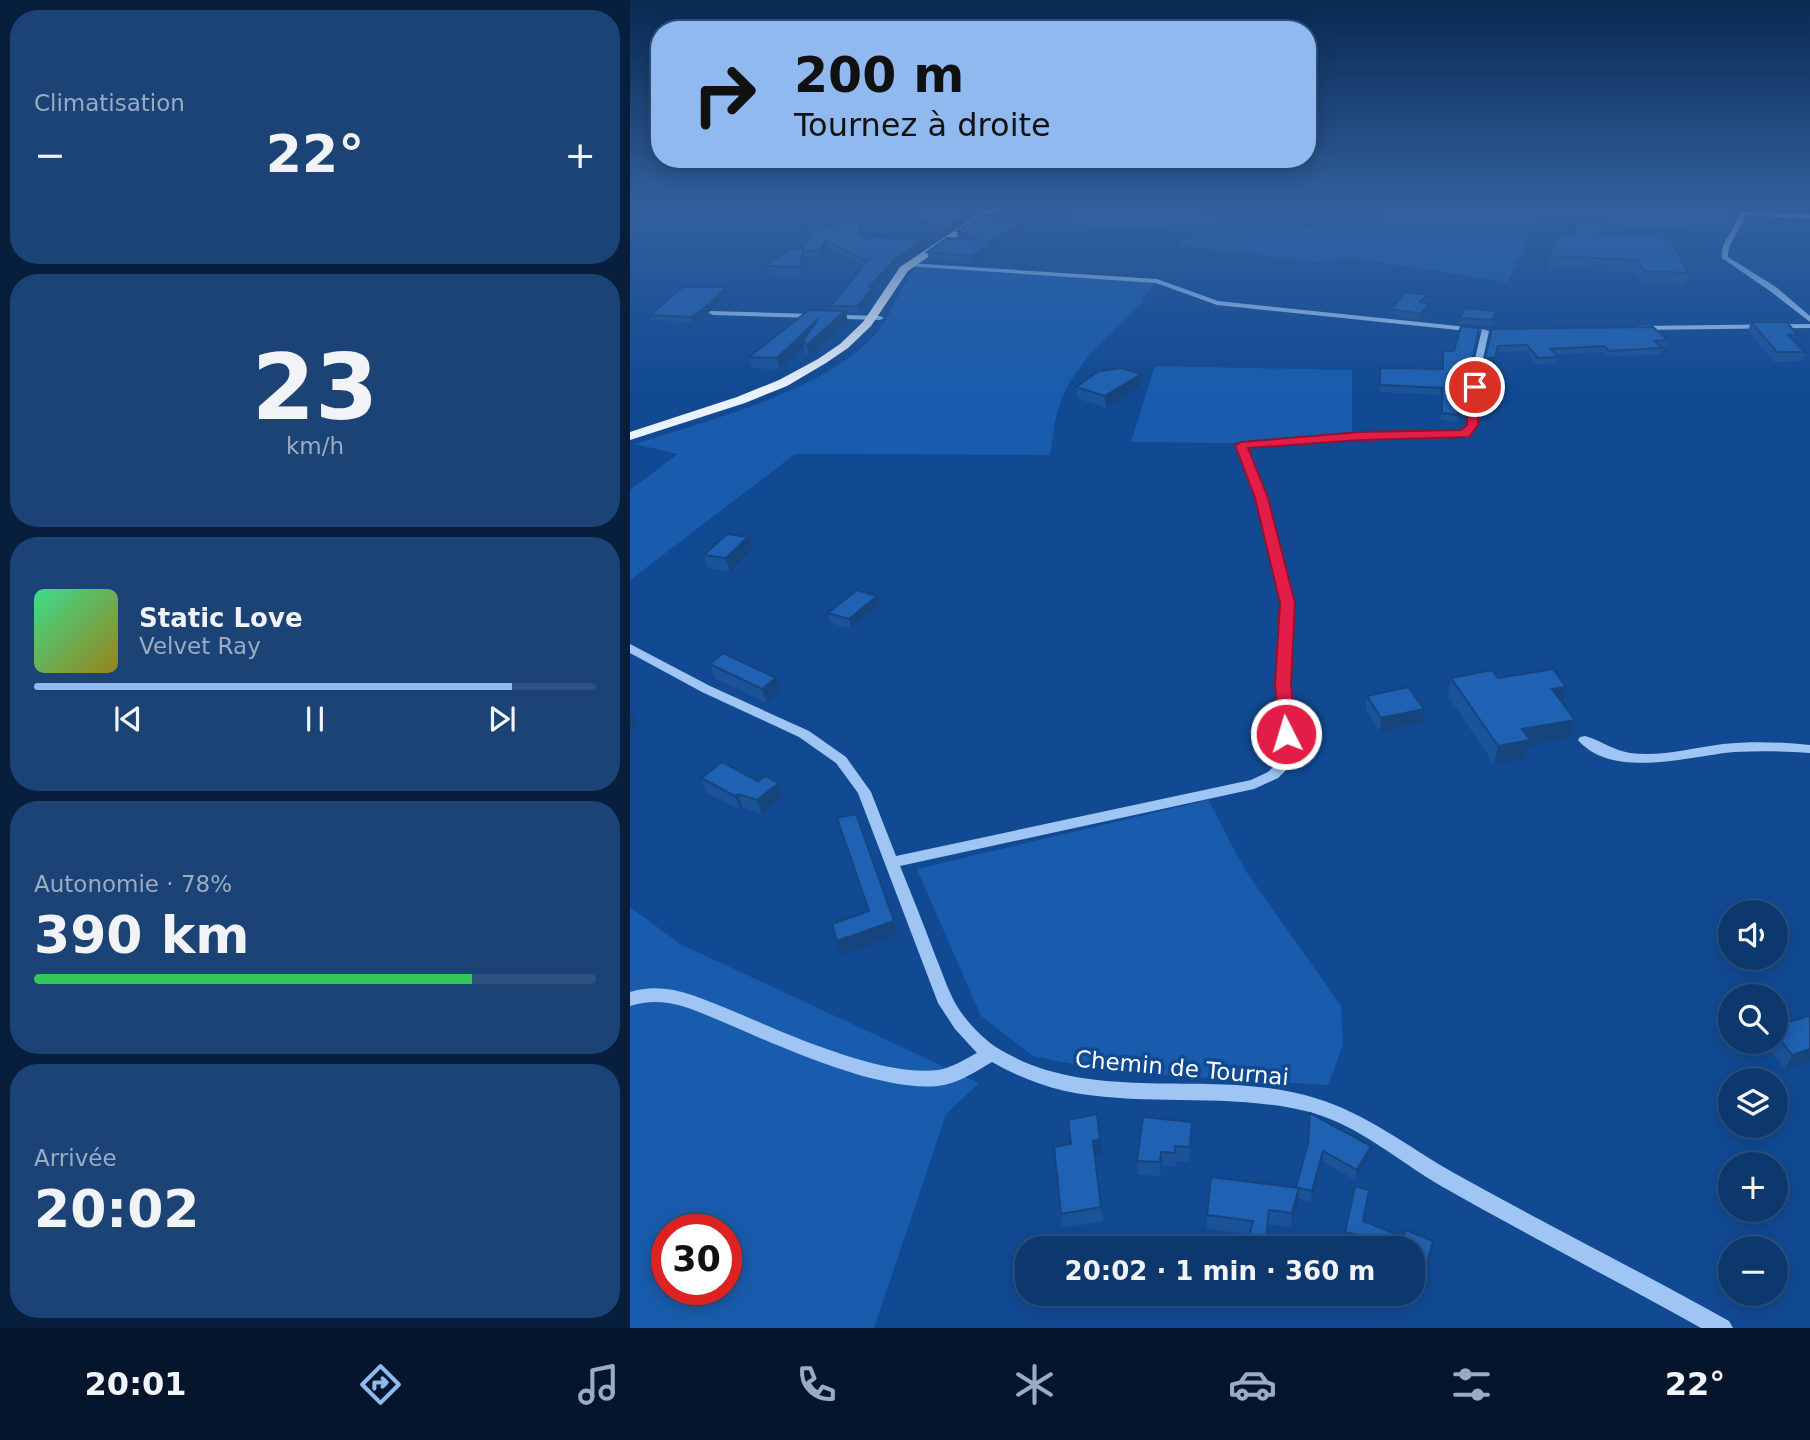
<!DOCTYPE html>
<html lang="fr">
<head>
<meta charset="utf-8">
<style>
  body { margin:0; font-family:"DejaVu Sans",sans-serif; background:#1b4376; color:#f1f3f6; height:100vh; display:flex; flex-direction:column; font-size:26px; white-space:nowrap }
  * { box-sizing:border-box; margin:0 }
  p { font-size:23px; color:#9aacc2 }
  .icon { flex:none; width:38px; height:38px; fill:none; stroke:currentColor; stroke-width:2; stroke-linecap:round; stroke-linejoin:round }
  .map { position:relative; flex:1; overflow:hidden }
  .sheet { display:flex; flex-direction:column; gap:10px; padding:10px; background:#071f3c; width:630px }
  .sheet>* { flex:none }
  .hud { position:absolute; left:21px; top:21px; width:665px; height:147px; border-radius:28px; box-shadow:0 4px 18px #0003,0 0 0 2px #2d5281; background:#90b9f0; color:#111; overflow:hidden }
  .fabs { position:absolute; left:1088px; top:900px; display:grid; gap:14px }
  .fabs a { display:grid; place-items:center; width:70px; height:70px; border-radius:50%; background:#0d386e; box-shadow:0 4px 18px #0003,0 0 0 2px #2d5281; font-size:35px }
  .speed { position:absolute; left:21px; top:1214px; display:flex; gap:14px; font-size:35px; font-weight:700; text-align:center }
  .speed>* { display:grid; place-content:center; width:91px; height:91px; border-radius:50%; background:#0d386e; box-shadow:0 4px 18px #0003,0 0 0 2px #2d5281; line-height:1 }
  .speed .limit { border:10px solid #d22; background:#fff; color:#111 }
  .pin { position:absolute; display:grid; place-items:center; width:60px; height:60px; color:#fff; margin:-30px; border:4px solid #fff; border-radius:50%; box-shadow:0 2px 7px #0007 }
  .me { position:absolute; width:77px; margin:-38px; rotate:355deg; stroke-linejoin:round; filter:drop-shadow(0 0 5px #0008) }
  .turn { display:flex; align-items:center; gap:24px; height:147px; padding:0 28px; font-size:32px }
  .turn .icon { width:91px; height:91px; stroke-width:2.5 }
  .turn b { display:block; font-size:49px; line-height:60px }
  .big { font-size:52px; font-weight:700; line-height:1.1 }
  .sheet .widget { flex:1; display:flex; flex-direction:column; justify-content:center; gap:10px; min-width:0; padding:0 24px; border-radius:28px; background:#1b4376 }
  .sheet .dial { align-items:center; gap:0 }
  .dial b { font-size:91px; line-height:1 }
  .song { display:flex; align-items:center; gap:21px }
  .cover { width:84px; height:84px; border-radius:10px; background:linear-gradient(135deg,hsl(150 70% 55%),hsl(50 70% 35%)) }
  .played { height:7px; border-radius:4px; background:linear-gradient(90deg,#90b9f0 85%,#2d5281 85%) }
  .keys { display:flex; justify-content:space-around; direction:ltr }
  .heat { display:flex; justify-content:space-between; align-items:center; font-size:38px; direction:ltr }
  .charge { height:10px; border-radius:5px; background:linear-gradient(90deg,#34c759 78%,#2d5281 0) }
  .trip { position:absolute; left:385px; top:1236px; width:410px; height:70px; border-radius:28px; background:#0d386e; box-shadow:0 4px 18px #0003,0 0 0 2px #2d5281; font-weight:700; line-height:70px; text-align:center }
  .tab-bar { display:flex; height:112px; justify-content:space-around; align-items:center; background:#05162c; color:#9aacc2 }
  .tab-bar .icon { width:49px; height:49px }
  .tab-bar .current { color:#90b9f0 }
  .tab-bar b { font-size:32px; color:#f1f3f6 }
  main { display:flex; flex:1; min-height:0 }
  .map>svg:first-child { display:block }
  .green { fill:#195cad; fill-rule:evenodd }
  .lines { fill:none; stroke-linecap:round; stroke-linejoin:round }
  .minor { fill:#9ec5f3; fill-rule:evenodd }
  .major { fill:#eaf2ff; fill-rule:evenodd }
  .wall { fill:#1b5399 }
  .shaded-wall { fill:#16447d }
  .building { fill:#1f61b2; stroke:#16447d; stroke-width:2 }
  .route { fill:#e11d48; stroke:#92132f; stroke-width:2 }
  .labels { text-anchor:middle; stroke-width:7; stroke-linejoin:round; paint-order:stroke }
  .near-street-label { font-size:23px; fill:#fff; stroke:#114a93 }
</style>
</head>
<body>
<main>
<section class="sheet">
<div class="widget"><p>Climatisation</p>
<div class="heat"><a>−</a><b class="big">22°</b><a>+</a></div>
</div>
<div class="widget dial"><b>23</b><p>km/h</p></div>
<div class="widget">
<div class="song"><i class="cover"></i><div><b>Static Love</b><p>Velvet Ray</p></div></div>
<div class="played"></div>
<div class="keys"><svg class="icon" aria-label="previous" viewBox="0 0 24 24"><path d="M18 5L8 12l10 7zM5 5v14"/></svg><svg class="icon" aria-label="pause" viewBox="0 0 24 24"><path d="M8 5v14M16 5v14"/></svg><svg class="icon" aria-label="next" viewBox="0 0 24 24"><path d="M6 5l10 7-10 7zM19 5v14"/></svg></div>
</div>
<div class="widget"><p>Autonomie · 78%</p><b class="big">390 km</b><div class="charge"></div></div>
<div class="widget"><p>Arrivée</p><b class="big">20:02</b></div>
</section>
<div class="map">
<svg width="1180" height="1328" viewBox="0 0 1180 1328">
  <rect width="100%" height="100%" fill="#114a93"/>
  <path class="green" d="M452,205H578L570,215L727,234L758,211L783,208L785,205H1095L1104,214L1093,233L915,220L906,224L877,282L710,256L702,264L548,245L565,232L429,224Z
    M288,265L526,282L512,298L516,299C484,331 444,362 429,406C424,421 423,439 420,455L165,454L0,580V490L48,454L5,444C78,420 189,393 243,337C263,316 268,287 288,265Z
    M525,366L722,370V432L602,443L501,442Z
    M578,800L615,870L711,1006L713,1045L698,1085L484,1072L403,1056L351,1016L287,869Z
    M0,907L50,944L349,1083L316,1114L244,1328H0ZM37,1230H96V1290H37Z"/>
  <g class="lines">
    <path class="minor" d="M1112,211L1180,215V219L1115,215C1111,231 1098,241 1098,257L1146,287L1180,316V322L1140,291L1092,258C1090,240 1107,230 1109,213Z
      M279,263L527,279L588,301L847,328L851,330L847,332L587,305L526,283L277,266L276,265Z
      M80,311L250,316L254,318L250,320L83,315L79,313Z
      M1180,324V328L1008,330L1004,328L1008,326Z
      M852,329L859,331L852,363L847,425L838,436L731,439L617,447L637,498L664,613L659,684L666,751L657,769L648,778L624,789L270,866C282,896 294,925 305,955C311,969 316,985 323,999C332,1017 351,1038 369,1049C465,1107 583,1066 685,1098C736,1113 778,1147 824,1173C915,1224 1008,1270 1099,1321L1103,1328H1071C985,1280 897,1235 811,1186C770,1162 729,1126 683,1113C602,1091 517,1108 435,1091C409,1085 385,1075 362,1062C345,1072 327,1084 308,1086C248,1092 149,1046 93,1022C62,1009 34,995 0,1006V992C35,981 66,996 98,1009C153,1032 250,1077 308,1070C322,1068 335,1059 347,1053L325,1029L308,1003L228,793L206,763L169,737L72,692L0,653V644L80,686L179,731L216,757L241,792L266,856L621,780L638,772L646,764L652,751L647,684L652,613L627,498L606,445L611,442L731,433L832,431L837,425L844,363Z
      M955,736C972,741 982,750 1000,753C1031,757 1062,748 1093,744C1122,741 1151,742 1180,745V753C1155,751 1130,751 1104,752C1060,756 982,780 948,740L950,737Z"/>
    <path class="major" d="M363,205H372L278,271L241,326L218,348L196,363L157,386L115,403L0,440V432L107,397L149,380L188,359L210,344L233,322L270,267Z"/>
  </g>
  <path class="wall" d="M330,205L324,209L339,218L315,234L283,223L282,218Z
    M229,220L230,236L297,239L298,245L268,263L244,289V293L230,313L216,312L218,322L179,356L175,352L174,346L149,369L122,368L119,357L202,311L201,306L233,266L197,246L191,256L175,257L172,277L137,276L134,266L172,249L180,236L178,235L177,230Z
    M390,224L391,231L362,248L363,251L342,264L299,260L297,252L328,239L327,231Z
    M969,234L1058,273L1055,286L1010,284L1005,273L918,269L920,256L944,236Z
    M96,287L98,292L77,314L62,322L22,320L20,315Z
    M797,295L796,300L794,303L799,304L798,309L789,320L760,314L761,309Z
    M865,316L863,326L830,324V318Z
    M1121,322L1167,335L1165,342L1175,352L1172,361L1144,362L1118,331Z
    M862,329L1038,340L1036,346L1031,347L1032,348L1031,354L977,357L973,352L926,355L928,357L927,363L906,364L896,351L867,352L864,363L854,365Z
    M813,351L841,369H839V383H826L828,415L827,422L811,420V395L750,392V368L812,369Z
    M511,385L476,408L447,398L446,387Z
    M118,537L122,550L100,572L78,568L74,555Z
    M249,606L221,629L200,623L198,613Z
    M80,664L146,678L150,691L137,703L84,678Z
    M821,678H868L932,703L940,738L899,746L896,759L864,764L818,696Z
    M737,696L792,723L750,732L736,710Z
    M71,778L128,781L149,783L153,797L132,814L113,808L110,810L76,792Z
    M207,818L264,921L268,935L211,955L239,912Z
    M1146,1026L1180,1062L1155,1069L1134,1042L1146,1041Z
    M562,1136L560,1162L546,1161L545,1167L532,1166L531,1176L508,1175L507,1161Z
    M678,1144L741,1146L739,1156L725,1180L692,1161L681,1202L668,1198L661,1227L638,1224L635,1248H619L620,1235L577,1229V1215L666,1188Z
    M424,1147L472,1153L465,1155L473,1221L433,1228Z
    M725,1186L739,1190L733,1221L773,1237L776,1230L803,1241L792,1283L784,1291H782V1248H727L713,1244Z"/>
  <path class="shaded-wall" d="M324,205H330L320,213L319,208Z
    M339,213V218L315,234L314,229Z
    M390,224L391,231L362,248L363,251L342,264L341,256L357,242Z
    M297,239L298,245L268,263L244,289V293L230,313L228,306L239,287L267,257Z
    M195,240L197,246L191,256L190,250Z
    M173,249L175,258L172,277L170,267Z
    M96,287L98,292L77,314L62,322L61,317Z
    M799,304L798,309L789,320L790,314Z
    M215,311L218,322L179,356L177,345Z
    M188,319L173,341L174,346L149,369L147,358Z
    M868,346L864,363L854,365L855,359Z
    M511,374V385L476,408L475,396Z
    M118,537L122,550L100,572L96,558Z
    M247,596L249,606L221,629L219,619Z
    M146,678L150,691L137,703L132,689Z
    M936,687L932,705L922,689Z
    M794,709L792,723L750,732L751,718Z
    M2,712L8,727L0,732V714Z
    M945,720L940,738L899,746L896,759L864,764L868,746L892,729Z
    M149,783L153,797L132,814L127,800Z
    M108,794L113,808L110,810L105,796Z
    M264,921L268,935L211,955L207,941Z
    M1180,1049V1062L1155,1069L1162,1055Z
    M562,1122V1136L560,1162V1147Z
    M470,1139L472,1153L465,1155L463,1141Z
    M741,1146L739,1156L725,1180L727,1170Z
    M693,1151L692,1161L681,1202L682,1191Z
    M531,1152L532,1166L531,1176L530,1162Z
    M669,1188L668,1203L661,1227L662,1213Z
    M803,1241L792,1283L784,1291L787,1279Z"/>
  <path class="building" d="M300,205H324L319,208L339,213L314,229L282,218Z
    M353,214L390,224L357,242L362,243L341,256L297,252L317,238L349,240L327,231Z
    M948,219L972,221L969,234L1039,236L1058,273L1013,271L1008,260L920,256L927,235L944,236Z
    M229,220L230,236L297,239L267,257L239,287H243L228,306H201L239,259L233,260L195,240L190,250L174,251L173,249H172L182,233L177,230Z
    M161,248L173,249L170,267L134,266Z
    M53,287H96L75,308L61,317L20,315Z
    M776,292L797,295L790,302L799,304L790,314L761,309Z
    M835,308L866,311L863,320L830,318Z
    M179,310L215,311L177,345L173,341L188,319L147,358L119,357Z
    M1121,322H1157L1167,335H1158L1175,352H1147Z
    M831,326L849,328L842,362L839,363L840,376H826L828,415L812,413V388L750,385V368L813,369V351H824Z
    M1023,327L1038,340L1025,341L1032,348L979,351L974,346L921,349L928,357L908,358L897,345L868,346L865,357L855,359L862,329Z
    M491,368L511,374L475,396L446,387L469,371Z
    M97,534L118,537L96,558L74,555Z
    M227,590L247,596L219,619L198,613Z
    M93,653L146,678L132,689L80,664Z
    M923,669L936,687L922,689L945,720L892,729L900,740L868,746L821,678L862,670L868,678Z
    M778,687L794,709L751,718L737,696Z
    M92,762L128,781L135,776L149,783L127,800L108,794L105,796L71,778Z
    M226,814L264,921L207,941L202,924L239,911L207,818Z
    M1178,1016L1180,1018V1049L1162,1055L1146,1034V1026Z
    M680,1113L741,1146L727,1170L693,1151L682,1191L666,1187L678,1143Z
    M467,1114L470,1139L463,1141L471,1207L431,1214L424,1147L441,1144L438,1120Z
    M513,1117L562,1122L560,1147L545,1146V1153L531,1152L530,1162L507,1161Z
    M581,1177L669,1188L662,1213L639,1210L636,1238L619,1236L623,1221L577,1215Z
    M725,1186L739,1190L733,1221L773,1237L776,1230L803,1241L795,1271L787,1279L782,1280V1248H749V1241L715,1232Z"/>
  <linearGradient id="sky" x2="0" y2="1"><stop stop-color="#092951"/><stop offset="0.53" stop-color="#32609e"/><stop offset="1" stop-color="#32609e" stop-opacity="0"/></linearGradient>
  <rect width="1180" height="390" fill="url(#sky)"/>
  <path class="route" d="M845,383L850,387L848,425L839,437L731,440L618,448L638,498L665,603L661,684L665,734L656,739L650,738L645,684L650,603L625,498L605,445L611,442L731,432L831,430L837,425L839,387Z"/>
  <g class="labels">
    <g class="near-street-label">
      <text transform="translate(552 1068) rotate(5)" y="8">Chemin de Tournai</text>
    </g>
  </g>
</svg>
<div class="fabs">
<a><svg class="icon" aria-label="sound" viewBox="0 0 24 24"><path d="M4 9h4l5-4v14l-5-4H4zM17 9q2 3 0 6"/></svg></a>
<a><svg class="icon" aria-label="search" viewBox="0 0 24 24"><circle cx="10" cy="10" r="6"/><path d="M15 15l6 6"/></svg></a>
<a><svg class="icon" aria-label="layers" viewBox="0 0 24 24"><path d="M12 4l9 5-9 5-9-5zM3 14l9 5 9-5"/></svg></a>
<a>+</a>
<a>−</a>
</div>
<div class="speed"><div class="limit">30</div></div>
<div class="pin" style="left:845px;top:387px;background:#d93025"><svg class="icon" aria-label="arrive" viewBox="0 0 24 24"><path d="M6 21V4h12l-3 4 3 4H6"/></svg></div>
<svg class="me" style="left:656px;top:734px" viewBox="-20 -20 40 40"><circle r="17" fill="#e11d48" stroke="#fff" stroke-width="3"/><path d="M0-11L8 9 0 5-8 9z" fill="#fff"/></svg>
<div class="trip">20:02 · 1 min · 360 m</div>
<div class="hud">
<div class="turn"><svg class="icon" aria-label="right" viewBox="0 0 24 24"><path d="M7 20v-9h11M14 6l5 5-5 5"/></svg><div><b>200 m</b>Tournez à droite</div></div>
</div>
</div>
</main>
<nav class="tab-bar">
<b>20:01</b>
<svg class="icon current" aria-label="directions" viewBox="0 0 24 24"><path d="M12 3l9 9-9 9-9-9zM9 14v-3h6M13 9l2 2-2 2"/></svg>
<svg class="icon" aria-label="music" viewBox="0 0 24 24"><path d="M9 18V5l10-2v13"/><circle cx="6" cy="18" r="3"/><circle cx="16" cy="16" r="3"/></svg>
<svg class="icon" aria-label="phone" viewBox="0 0 24 24"><path d="M5 4h4l2 5-3 2q2 4 5 5l2-3 5 2v4C11 20 4 13 5 4z"/></svg>
<svg class="icon" aria-label="climate" viewBox="0 0 24 24"><path d="M12 3v18M4 7l16 10M4 17L20 7"/></svg>
<svg class="icon" aria-label="car" viewBox="0 0 24 24"><path d="M5 17H2v-5l4-1 3-4h7l3 4 3 1v5h-3M9 17h6M6 11h13"/><circle cx="7" cy="17" r="2"/><circle cx="17" cy="17" r="2"/></svg>
<svg class="icon" aria-label="filters" viewBox="0 0 24 24"><path d="M4 7h16M4 17h16"/><circle cx="9" cy="7" r="2"/><circle cx="15" cy="17" r="2"/></svg>
<b>22°</b>
</nav>
</body>
</html>
